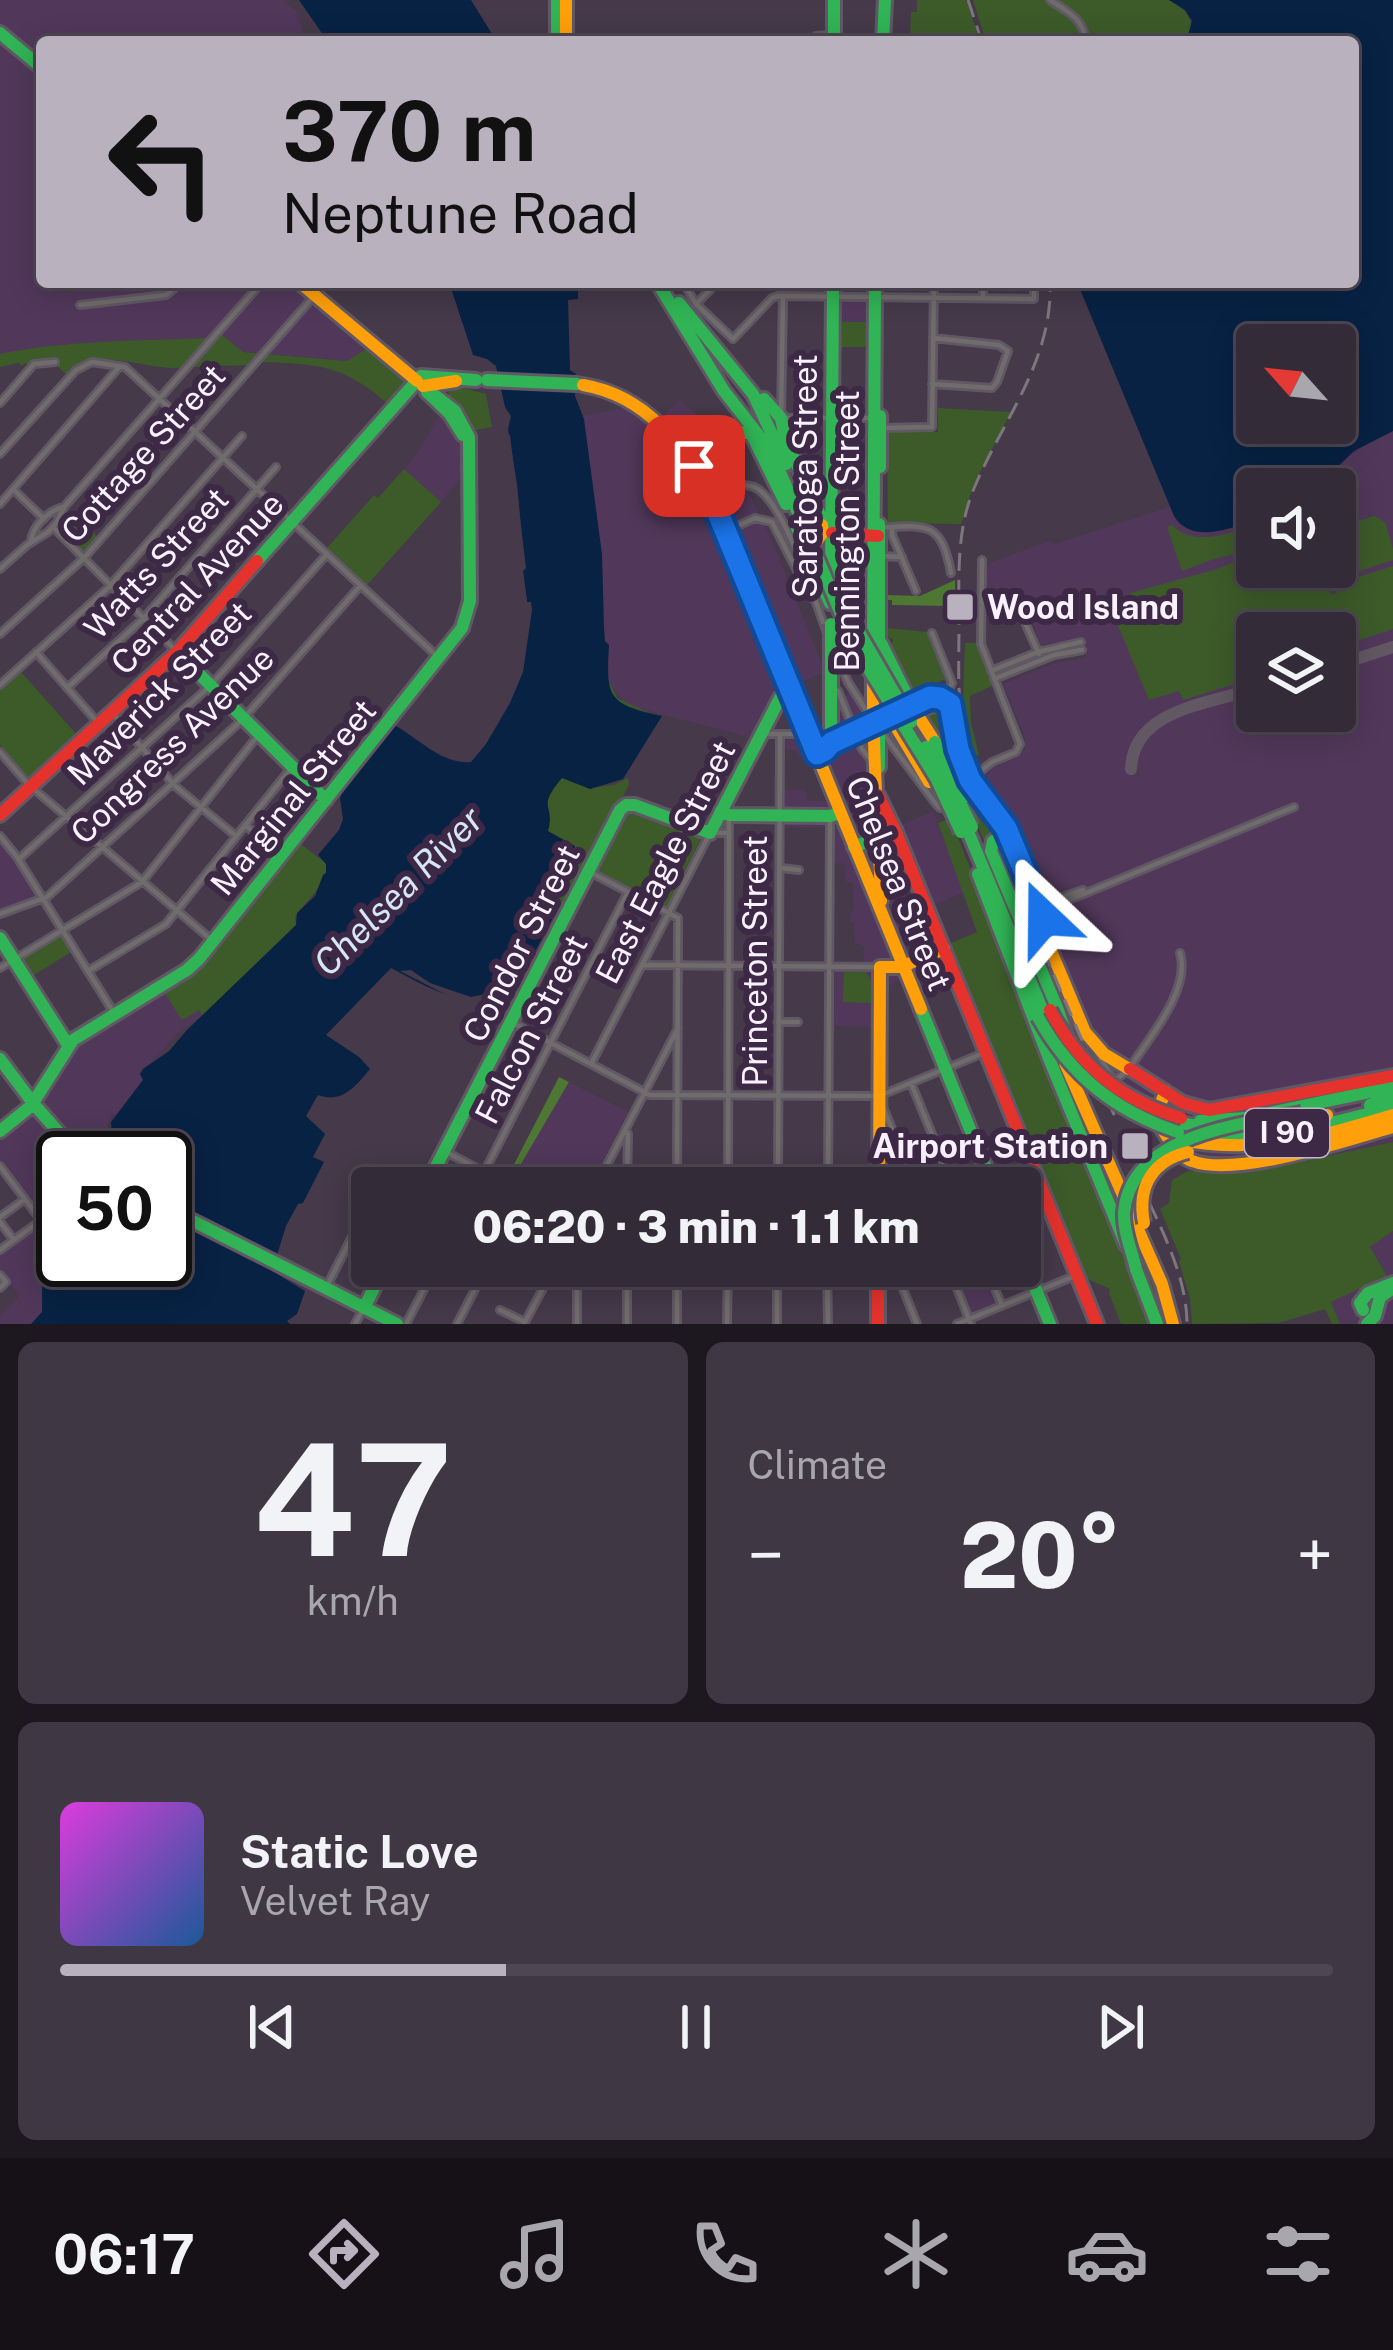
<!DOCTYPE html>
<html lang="en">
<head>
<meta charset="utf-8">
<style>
  body { margin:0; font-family:"Public Sans",sans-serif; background:#3f3743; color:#f1f3f6; height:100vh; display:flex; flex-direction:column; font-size:45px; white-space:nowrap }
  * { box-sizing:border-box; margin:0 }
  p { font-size:39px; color:#a9a7ae }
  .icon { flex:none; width:66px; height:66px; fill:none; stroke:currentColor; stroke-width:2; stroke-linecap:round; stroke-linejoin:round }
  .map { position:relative; height:1324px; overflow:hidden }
  .details { display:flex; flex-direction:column; gap:18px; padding:18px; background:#1d181f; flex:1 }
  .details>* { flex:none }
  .hud { position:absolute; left:36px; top:36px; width:1323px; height:252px; border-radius:12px; box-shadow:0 6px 30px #0003,0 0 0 3px #4e4753; background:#bab1be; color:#111; overflow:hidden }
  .needle { width:78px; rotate:297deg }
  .fabs { position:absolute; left:1236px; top:324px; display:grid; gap:24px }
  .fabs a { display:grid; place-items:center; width:120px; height:120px; border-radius:12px; background:#342b38; box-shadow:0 6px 30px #0003,0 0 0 3px #4e4753; font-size:60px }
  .speed { position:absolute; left:36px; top:1131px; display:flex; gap:24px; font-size:60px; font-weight:700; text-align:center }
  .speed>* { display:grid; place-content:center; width:156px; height:156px; border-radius:50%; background:#342b38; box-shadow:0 6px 30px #0003,0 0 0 3px #4e4753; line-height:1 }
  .speed .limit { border:6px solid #111; border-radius:18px; background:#fff; color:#111 }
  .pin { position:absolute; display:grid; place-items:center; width:102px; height:102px; color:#fff; margin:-51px; border-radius:24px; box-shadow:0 6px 18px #0006 }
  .me { position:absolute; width:132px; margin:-66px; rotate:337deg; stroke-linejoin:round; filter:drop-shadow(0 0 9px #0008) }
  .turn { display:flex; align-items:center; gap:42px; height:252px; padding:0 48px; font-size:54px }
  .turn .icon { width:156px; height:156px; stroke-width:2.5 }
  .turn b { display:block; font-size:84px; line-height:102px }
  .big { font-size:90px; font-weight:800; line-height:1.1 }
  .details .tile { flex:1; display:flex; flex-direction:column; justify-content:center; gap:18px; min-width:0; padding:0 42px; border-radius:18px; background:#3f3743 }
  .details .dial { align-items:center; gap:0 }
  .dial b { font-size:156px; line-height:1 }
  .song { display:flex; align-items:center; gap:36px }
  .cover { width:144px; height:144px; border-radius:18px; background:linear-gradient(135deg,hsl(300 70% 55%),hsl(210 70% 35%)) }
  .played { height:12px; border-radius:6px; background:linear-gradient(90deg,#bab1be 35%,#4e4753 35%) }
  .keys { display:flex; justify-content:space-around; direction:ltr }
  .heat { display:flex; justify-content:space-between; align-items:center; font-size:66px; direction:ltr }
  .details .tiles { flex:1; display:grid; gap:18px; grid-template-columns:1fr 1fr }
  .tile:last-child { grid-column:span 2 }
  .trip { position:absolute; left:351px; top:1167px; width:690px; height:120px; border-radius:12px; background:#342b38; box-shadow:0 6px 30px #0003,0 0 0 3px #4e4753; font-weight:800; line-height:120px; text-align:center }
  .tab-bar { display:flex; height:192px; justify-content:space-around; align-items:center; background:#151116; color:#a9a7ae }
  .tab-bar .icon { width:84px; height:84px }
  .tab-bar .current { color:#bab1be }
  .tab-bar b { font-size:54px; color:#f1f3f6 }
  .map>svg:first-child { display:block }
  .built { fill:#51385b; fill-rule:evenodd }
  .green { fill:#3c5b29 }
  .forest { fill:#4d7732 }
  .water { fill:#082244; fill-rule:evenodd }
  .pier { fill:#45394a }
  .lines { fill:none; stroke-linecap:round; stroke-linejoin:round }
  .taxiway { stroke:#615864; stroke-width:12 }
  .street-casing { stroke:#615865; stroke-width:10 }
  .fast-casing { stroke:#615865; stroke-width:18 }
  .slow-casing { stroke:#615865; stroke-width:18 }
  .jam-casing { stroke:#615865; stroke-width:18 }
  .street { stroke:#716c6c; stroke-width:4.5 }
  .fast { stroke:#30b455; stroke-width:12 }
  .slow { stroke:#ff9f0a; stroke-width:12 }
  .jam { stroke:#e5322d; stroke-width:12 }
  .rail { stroke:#7d767d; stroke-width:3; stroke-dasharray:18 9; stroke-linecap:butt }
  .fast-bridge-casing { stroke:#615865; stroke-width:18; stroke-linecap:butt }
  .slow-bridge-casing { stroke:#615865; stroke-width:18; stroke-linecap:butt }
  .jam-bridge-casing { stroke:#615865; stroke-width:18; stroke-linecap:butt }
  .fast-bridge { stroke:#30b455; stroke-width:12 }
  .slow-bridge { stroke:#ff9f0a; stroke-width:12 }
  .jam-bridge { stroke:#e5322d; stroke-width:12 }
  .route-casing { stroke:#114b97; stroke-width:30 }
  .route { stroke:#1a73e8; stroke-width:21 }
  .poi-dot { fill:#bab1be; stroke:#3d2846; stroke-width:4.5 }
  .labels { text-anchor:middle; stroke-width:12; stroke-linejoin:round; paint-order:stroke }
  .shield { fill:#3d2846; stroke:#c1b5c6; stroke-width:3 }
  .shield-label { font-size:30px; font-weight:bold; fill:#f9f1fd }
  .street-label { font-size:33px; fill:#f9f1fd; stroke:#3d2846 }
  .poi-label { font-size:33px; font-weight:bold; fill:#f9f1fd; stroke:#3d2846; text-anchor:start }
  .water-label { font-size:36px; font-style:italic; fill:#d6e5f8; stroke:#3d2846 }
</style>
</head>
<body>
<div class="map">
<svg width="1393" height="1324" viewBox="0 0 1393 1324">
  <rect width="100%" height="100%" fill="#45394a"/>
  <path class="built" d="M0,0H283L296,11L305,38L303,42H42V282H290L367,348L347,361L243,352L207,338L59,345L0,354Z
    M838,302H869L868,322H838Z
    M680,400L725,441L775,549L825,672L796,684L794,679L780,684L752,738L631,706L625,703L607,680L602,566L582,416L627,407L656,432L689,473L699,468L692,452L661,417Z
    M439,415L456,433L461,446L463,476L441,502L404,470L419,451Z
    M1393,431V1142L1263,1170L1259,1167L1188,1171L1157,1129L1128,1083L1115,1087L1100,1076L1050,958L1038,918L1009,846L1022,840L1015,824L998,802L986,775L995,767L1020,756L1025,748V737L1003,684L1055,663L1086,658L1085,637L1041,645L1032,622L1028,623L1019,597L986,609V568L990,563L1049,541L1055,544L1170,507L1179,524L1221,531L1257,520V567H1335V489H1309L1325,479L1354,451ZM1257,633H1335V711H1257Z
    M850,693L866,716L865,809L883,810L902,859L897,861L903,885L898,888L903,901L909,900L912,905L919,902L924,915L915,919V923L911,925L918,943L934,937L938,948L909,960L897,961L901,979L892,984H884L883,963H864V947L855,942L854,922H850L851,911L854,910L853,883L846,882L844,863H834L833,827L785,828V790H806L807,801H826L840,794L824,754L797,756L796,750H786L785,740H826L835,729V703Z
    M933,811L964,892L930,907L897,827Z
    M0,841L17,861L37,896L0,910Z
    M258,893L203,1016L182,1029L140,1074L143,1079L116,1116L112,1113L106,1131L88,1156L39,1103L73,1046L195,971Z
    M835,972H874V1027L834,1026Z
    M559,1077L628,1112L589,1188H525L507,1178Z
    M33,1111L52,1132L42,1138L63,1198V1240L51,1247L44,1261L43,1310L40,1318L43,1324H0V1316L19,1296L0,1269V1252L43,1220L0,1160V1134Z
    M1393,1231V1324H1340L1330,1302L1387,1276L1369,1247Z
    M981,1266L996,1302L972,1312L957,1275Z"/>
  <path class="green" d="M917,0H966L980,42H910L911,12H917Z
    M973,0H1169C1188,10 1197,22 1186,42H986Z
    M838,322H868V347H838Z
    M215,329L243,352L347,361L366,349L406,383L388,404C343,365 319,364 262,362L259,366C232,365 206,366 180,368C142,370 99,344 67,375L56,365V361L33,363L29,366L25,363L22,366L18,363L0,367V354C67,340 138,341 206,338Z
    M456,386L486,394L492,427L472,431L470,421L448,395L449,390Z
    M938,408L1011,412L974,484L961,524L888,523L887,432H938Z
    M404,469L441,502L367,585L327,548L374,495L378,498Z
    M71,512L98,537L85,552L61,528Z
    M1374,516L1385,522L1393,549V560L1318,585L1320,589L1328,588L1332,595L1336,593V584L1393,566V629L1335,648V633H1257V677L1183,700L1179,691L1149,700L1114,616L1134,606L1130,593L1214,570L1257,553V567H1335V528Z
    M1257,524V548L1211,560L1182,571L1167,527L1172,525C1194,548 1230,533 1257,524Z
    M887,628L927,632L946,681L943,680L919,693L918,688L911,690L891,647L893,639L887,637Z
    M965,643H976L992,686L970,696L971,722L979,755L973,757L963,701Z
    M21,672L78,736L30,779L0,745V691Z
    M610,683L617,698L651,714L591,788L614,785L628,778L629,785L565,907L546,896L530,823Z
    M936,708L947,715L965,779L964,785L920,712Z
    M968,800C984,800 995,818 1001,831L987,849L977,824L956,833L1031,1019L1042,1016L1156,1277L1170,1324H1121L1109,1293L1110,1289L1087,1279L949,944L977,932L938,823L970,809Z
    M628,810L702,836L667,907L596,870Z
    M298,842L327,864C325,888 307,899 295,917L296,925L203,1016L199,1010L182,1020L163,990L195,971Z
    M61,935L71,952L31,977L20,961Z
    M844,972H866L871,981V1003L843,1002Z
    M1393,1142V1231L1370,1247L1387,1276L1331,1302L1340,1324H1332L1325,1309L1279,1323L1192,1324L1190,1299L1179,1261L1181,1259L1160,1209L1169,1203L1172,1180L1188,1171L1259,1167L1263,1170Z"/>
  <path class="forest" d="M955,580V605H952V597L947,598V606L892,605V600H888L887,595L920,596Z
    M559,1077L569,1082L566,1087L511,1181L507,1178Z"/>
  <path class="water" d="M299,0H471L497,42H328Z
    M1169,0H1393V431L1354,451L1325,479L1309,489H1257V520C1230,528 1192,545 1174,516L1077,282H1353V42H1186L1192,21L1185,10ZM1257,345H1335V423H1257Z
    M449,282H589L578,290V299L568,300L570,370L576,374L575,396L584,419L602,554L604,630L605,641L609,645C606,697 607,704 662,716L623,779L590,789L562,778C535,810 556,803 548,831L575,846L572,860L556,883L552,919L517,986C465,1012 437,992 391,968L326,1035L359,1057L370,1069C356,1086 342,1104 318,1095L306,1116L325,1134L313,1157L324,1162L303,1203L298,1204L286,1226L272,1271L305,1291L297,1314L287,1321L290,1324H31L42,1312C43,1285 37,1255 63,1240V1260H165V1158H100L112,1137L111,1122L143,1080L140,1074L143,1069L169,1051L187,1030L296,925L297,913L315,896L323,875L326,873V864L318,855L339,830L343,819L340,798L345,786L394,725C417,737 442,765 471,762L486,744L510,703L523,672L532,610L531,602H527L523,571L525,568L517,484L508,429L511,416L505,407L496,366L487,359L473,355Z"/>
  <path class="pier" d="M510,435L526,568L523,571L527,602L519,583L513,479L508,467L506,438Z
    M411,970L430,983L471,997L520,987L516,993L503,994L486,1002L474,1001L464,1004L400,971Z"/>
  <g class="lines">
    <path class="taxiway" d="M1335,666L1393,647
      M1131,769C1133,713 1200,705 1243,692L1257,690"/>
    <defs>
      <path id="street" d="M1050,0C1068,12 1084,19 1086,42
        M809,42L816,36L831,35
        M683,282L696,304L733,339L772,298L778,296L1034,299V282
        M783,296L781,418H874
        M983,298V282
        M696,304L718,282
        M80,305L166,295L182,282
        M932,384L992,388L997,382L1008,351L999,345L933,338
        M0,403L34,364L55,362
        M880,428L932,427L934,282
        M0,454L76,370L92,362L125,367L439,658
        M14,490L44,519
        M707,490C723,488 738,481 754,487C784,499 816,604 828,636
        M0,504L120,366
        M892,527V535L916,591
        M54,528L177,652
        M879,528C926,525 941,520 951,573
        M726,531L755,518L772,522L811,598
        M31,542C32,526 49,510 64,507
        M879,556L902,557
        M0,569L27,545L48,532L57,522L64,507L262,282
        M1026,625L1039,654
        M932,633L952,683L944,700
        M0,634L84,558L314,296
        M833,646L848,682L866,710
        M36,652L99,724
        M991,671L1038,652L1081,642
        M994,679L1054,655L1082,650
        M0,685L108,588L242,436
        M831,687L838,691L862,749L874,763
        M67,688L144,618L276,467
        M113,714L175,786L236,836
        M761,734H809
        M885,736L936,804L940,808L946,807
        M0,752L28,784L213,941
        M972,778L992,762L1016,752L1020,744L981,644L982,560
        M245,825L282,854
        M0,836L17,857L114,1013
        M19,859L211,685L327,554
        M781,868L799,870
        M588,871L678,918L677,1188
        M1037,897L1051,901L1083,890
        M1045,910L1294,807
        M0,914L47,897L173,783L242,720L360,586
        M642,965L880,967
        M0,968L142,882L259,734
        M88,971L166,924L292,767
        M511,1022L650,1095L879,1096L986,1052
        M778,1022H798
        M1095,1049L1113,1079L1118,1078L1129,1069C1149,1038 1191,990 1180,953
        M591,1064L710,833H729
        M911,1083L954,1188
        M881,1102L916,1188
        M625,1130L628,1134L627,1188
        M446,1152L515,1188
        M0,1166L49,1231
        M476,1188L628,892
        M595,1188L678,1028
        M728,1188L729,816
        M778,1188L780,734
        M828,1188L830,816
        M973,1188L1028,1165
        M0,1217L25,1199
        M0,1222L14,1240
        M0,1250L39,1222
        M827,1266L828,1324
        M894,1266L917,1324
        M948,1266L971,1324
        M986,1266L1002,1306
        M0,1275L6,1282L0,1288
        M326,1288L369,1203
        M500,1310L525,1322
        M355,1324L364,1308
        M406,1324L436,1266
        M457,1324L487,1266
        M524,1324L555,1266
        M577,1324V1266
        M627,1324V1266
        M677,1324V1266
        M727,1324L728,1266
        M777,1324V1266
        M957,1324L1077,1275"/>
      <path id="fast" d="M557,0V42
        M834,0V42
        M0,33L42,68
        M883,42L885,0
        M657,282L724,391L770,450L807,533
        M679,303L753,394L786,464
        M487,380L577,384
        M427,392L450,414L463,435
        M764,399L781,418
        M880,416V467
        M781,418L785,439L826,528
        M750,431L786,504
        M689,460L725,436L751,431
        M879,524V665
        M797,528L830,603
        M257,561L421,376L476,380
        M831,586L833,282
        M881,643L911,704
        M177,652L326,800
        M873,655L875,282
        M879,692V767
        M913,712L936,704L947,710L951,717
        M820,762L831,751V657
        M721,811L729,815L830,816L840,813
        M967,829L1052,1033
        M1009,833L993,841L991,851L1058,1010L1080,1077
        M854,847L895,830
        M978,874L1050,1061L1126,1245
        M0,938L68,1045
        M921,1009L994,1188
        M0,1059L33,1103L81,1158
        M1370,1105L1393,1097
        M1265,1114L1393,1087
        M1200,1121L1245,1118
        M1180,1123L1215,1129
        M0,1131L31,1106L73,1040L187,970L199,959L462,628L470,601L469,437L455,411L423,386
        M1203,1137C1269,1141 1330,1124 1393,1107
        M425,1188L620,810L626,805H635L710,833L780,698L790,689
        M165,1207L397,1324
        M1020,1251L1050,1324
        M1134,1264L1157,1324
        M364,1308L385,1266
        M1363,1310L1360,1303L1368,1293L1393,1283
        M1367,1324L1375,1316L1380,1297L1392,1289"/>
      <path id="slow" d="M566,0V42
        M299,282L417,381
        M583,385C648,396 683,446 713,500L921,1009
        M423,386L456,381
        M816,542L823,532L822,525
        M873,676C872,751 879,826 881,901
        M915,711L935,742
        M893,713L892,720L929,782
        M817,754L831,743L928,697H938L948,702L962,762L974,787L1009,833L1042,911L1052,953L1085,1032L1104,1054L1129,1069
        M880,967H901L944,949
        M1065,1063L1162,1284L1173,1324
        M1166,1092C1157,1108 1155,1119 1166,1135C1172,1145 1180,1157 1192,1161C1237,1178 1346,1140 1393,1127
        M1265,1129L1327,1115
        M1176,1139C1256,1155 1317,1138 1393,1115
        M879,1188L880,967"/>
      <path id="jam" d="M832,533L878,536
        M878,795L895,830L1097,1324
        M0,815L177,652L257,561
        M1130,1069L1183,1103L1209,1110L1393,1076
        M878,1266V1324"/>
    </defs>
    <use href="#street" class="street-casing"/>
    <use href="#fast" class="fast-casing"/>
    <use href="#slow" class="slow-casing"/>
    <use href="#jam" class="jam-casing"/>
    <use href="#street" class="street"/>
    <use href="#fast" class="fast"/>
    <use href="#slow" class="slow"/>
    <use href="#jam" class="jam"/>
    <path class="rail" d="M968,0L982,42
      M969,759C956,714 959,669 959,622C959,576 956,529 975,486C1004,418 1053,360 1050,282
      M1007,848L1042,947L1115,1117
      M1138,1178C1158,1223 1187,1274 1187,1324"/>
    <defs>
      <path id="fast-bridge" d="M807,533L854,645L936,778L961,832
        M852,620L911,722
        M831,624V657
        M935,742L956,776L964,797
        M926,747L950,782L972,827
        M1038,1017C1070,1075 1115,1111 1178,1132
        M1136,1269C1132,1251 1123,1231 1124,1213C1130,1134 1242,1124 1302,1113"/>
      <path id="slow-bridge" d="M1144,1223C1137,1187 1152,1161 1188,1152"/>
      <path id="jam-bridge" d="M1050,1010C1079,1066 1121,1100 1181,1118"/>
    </defs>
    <use href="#fast-bridge" class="fast-bridge-casing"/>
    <use href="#slow-bridge" class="slow-bridge-casing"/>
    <use href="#jam-bridge" class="jam-bridge-casing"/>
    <use href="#fast-bridge" class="fast-bridge"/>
    <use href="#slow-bridge" class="slow-bridge"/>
    <use href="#jam-bridge" class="jam-bridge"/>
  </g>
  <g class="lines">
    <defs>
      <path id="route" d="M694,466L716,508L817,754L825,750L831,743L930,697L940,698L950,704L958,749L970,780L1006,828L1044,918"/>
    </defs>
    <use href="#route" class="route-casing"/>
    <use href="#route" class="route"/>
  </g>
  <g class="poi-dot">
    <rect x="945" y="592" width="30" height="30" rx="6"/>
    <rect x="1120" y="1131" width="30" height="30" rx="6"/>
  </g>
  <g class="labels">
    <rect class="shield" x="1245" y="1109" width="84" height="48" rx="9"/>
    <g class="shield-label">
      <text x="1287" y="1143">I 90</text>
    </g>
    <g class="street-label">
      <text transform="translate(143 453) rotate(-48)" y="12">Cottage Street</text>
      <text transform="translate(805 476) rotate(-90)" y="12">Saratoga Street</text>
      <text transform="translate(847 531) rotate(-90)" y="12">Bennington Street</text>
      <text transform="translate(156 563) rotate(-47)" y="12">Watts Street</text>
      <text transform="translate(197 583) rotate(-47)" y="12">Central Avenue</text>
      <text transform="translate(159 693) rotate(-45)" y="12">Maverick Street</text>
      <text transform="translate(172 745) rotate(-44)" y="12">Congress Avenue</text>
      <text transform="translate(293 797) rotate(-51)" y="12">Marginal Street</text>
      <text transform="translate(665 862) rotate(-63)" y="12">East Eagle Street</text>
      <text transform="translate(899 883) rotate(68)" y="12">Chelsea Street</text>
      <text transform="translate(521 943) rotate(-63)" y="12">Condor Street</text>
      <text transform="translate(755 961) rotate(-90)" y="12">Princeton Street</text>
      <text transform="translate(531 1029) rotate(-63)" y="12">Falcon Street</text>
    </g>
    <g class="poi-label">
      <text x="987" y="619">Wood Island</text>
      <text x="1108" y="1158" text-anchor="end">Airport Station</text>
    </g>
    <g class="water-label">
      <text transform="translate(398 891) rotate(-45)" y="13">Chelsea River</text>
    </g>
  </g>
</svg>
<div class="fabs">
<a><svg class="needle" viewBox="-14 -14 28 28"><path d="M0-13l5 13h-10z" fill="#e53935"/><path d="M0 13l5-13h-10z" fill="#a9a7ae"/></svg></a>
<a><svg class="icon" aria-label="sound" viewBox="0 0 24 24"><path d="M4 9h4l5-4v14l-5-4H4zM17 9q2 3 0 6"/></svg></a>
<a><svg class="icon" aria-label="layers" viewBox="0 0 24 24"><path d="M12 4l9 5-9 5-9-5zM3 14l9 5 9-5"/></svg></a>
</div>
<div class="speed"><div class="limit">50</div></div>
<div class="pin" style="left:694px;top:466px;background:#d93025"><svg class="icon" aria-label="arrive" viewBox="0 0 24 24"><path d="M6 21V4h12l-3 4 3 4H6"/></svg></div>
<svg class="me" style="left:1044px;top:918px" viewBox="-20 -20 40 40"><path d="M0-17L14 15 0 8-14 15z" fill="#1a73e8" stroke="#fff" stroke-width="4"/></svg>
<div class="trip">06:20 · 3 min · 1.1 km</div>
<div class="hud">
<div class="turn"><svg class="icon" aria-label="left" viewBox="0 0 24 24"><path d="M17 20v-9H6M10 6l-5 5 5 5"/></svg><div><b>370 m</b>Neptune Road</div></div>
</div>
</div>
<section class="details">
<div class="tiles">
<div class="tile dial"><b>47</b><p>km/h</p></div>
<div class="tile"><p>Climate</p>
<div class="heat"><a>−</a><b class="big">20°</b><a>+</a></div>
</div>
<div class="tile">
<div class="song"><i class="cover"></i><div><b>Static Love</b><p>Velvet Ray</p></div></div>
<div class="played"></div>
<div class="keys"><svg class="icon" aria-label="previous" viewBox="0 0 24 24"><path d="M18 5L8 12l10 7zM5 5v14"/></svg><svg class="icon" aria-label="pause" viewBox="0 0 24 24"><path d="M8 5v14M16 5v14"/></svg><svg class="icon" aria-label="next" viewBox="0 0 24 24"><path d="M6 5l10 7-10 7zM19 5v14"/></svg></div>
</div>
</div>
</section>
<nav class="tab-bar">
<b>06:17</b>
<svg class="icon current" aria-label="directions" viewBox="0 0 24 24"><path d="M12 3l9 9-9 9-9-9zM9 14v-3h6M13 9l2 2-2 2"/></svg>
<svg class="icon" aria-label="music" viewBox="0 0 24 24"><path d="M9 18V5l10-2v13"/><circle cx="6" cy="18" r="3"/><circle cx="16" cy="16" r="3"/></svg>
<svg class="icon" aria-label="phone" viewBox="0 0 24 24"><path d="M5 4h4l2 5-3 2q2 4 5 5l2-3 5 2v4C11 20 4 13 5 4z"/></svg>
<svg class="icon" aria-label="climate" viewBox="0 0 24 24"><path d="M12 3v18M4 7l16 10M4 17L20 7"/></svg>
<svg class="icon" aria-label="car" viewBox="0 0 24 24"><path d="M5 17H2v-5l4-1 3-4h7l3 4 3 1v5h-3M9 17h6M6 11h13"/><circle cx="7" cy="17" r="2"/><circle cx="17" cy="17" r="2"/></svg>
<svg class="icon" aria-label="filters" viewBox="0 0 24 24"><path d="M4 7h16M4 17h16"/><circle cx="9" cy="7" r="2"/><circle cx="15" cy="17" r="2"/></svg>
</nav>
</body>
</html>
